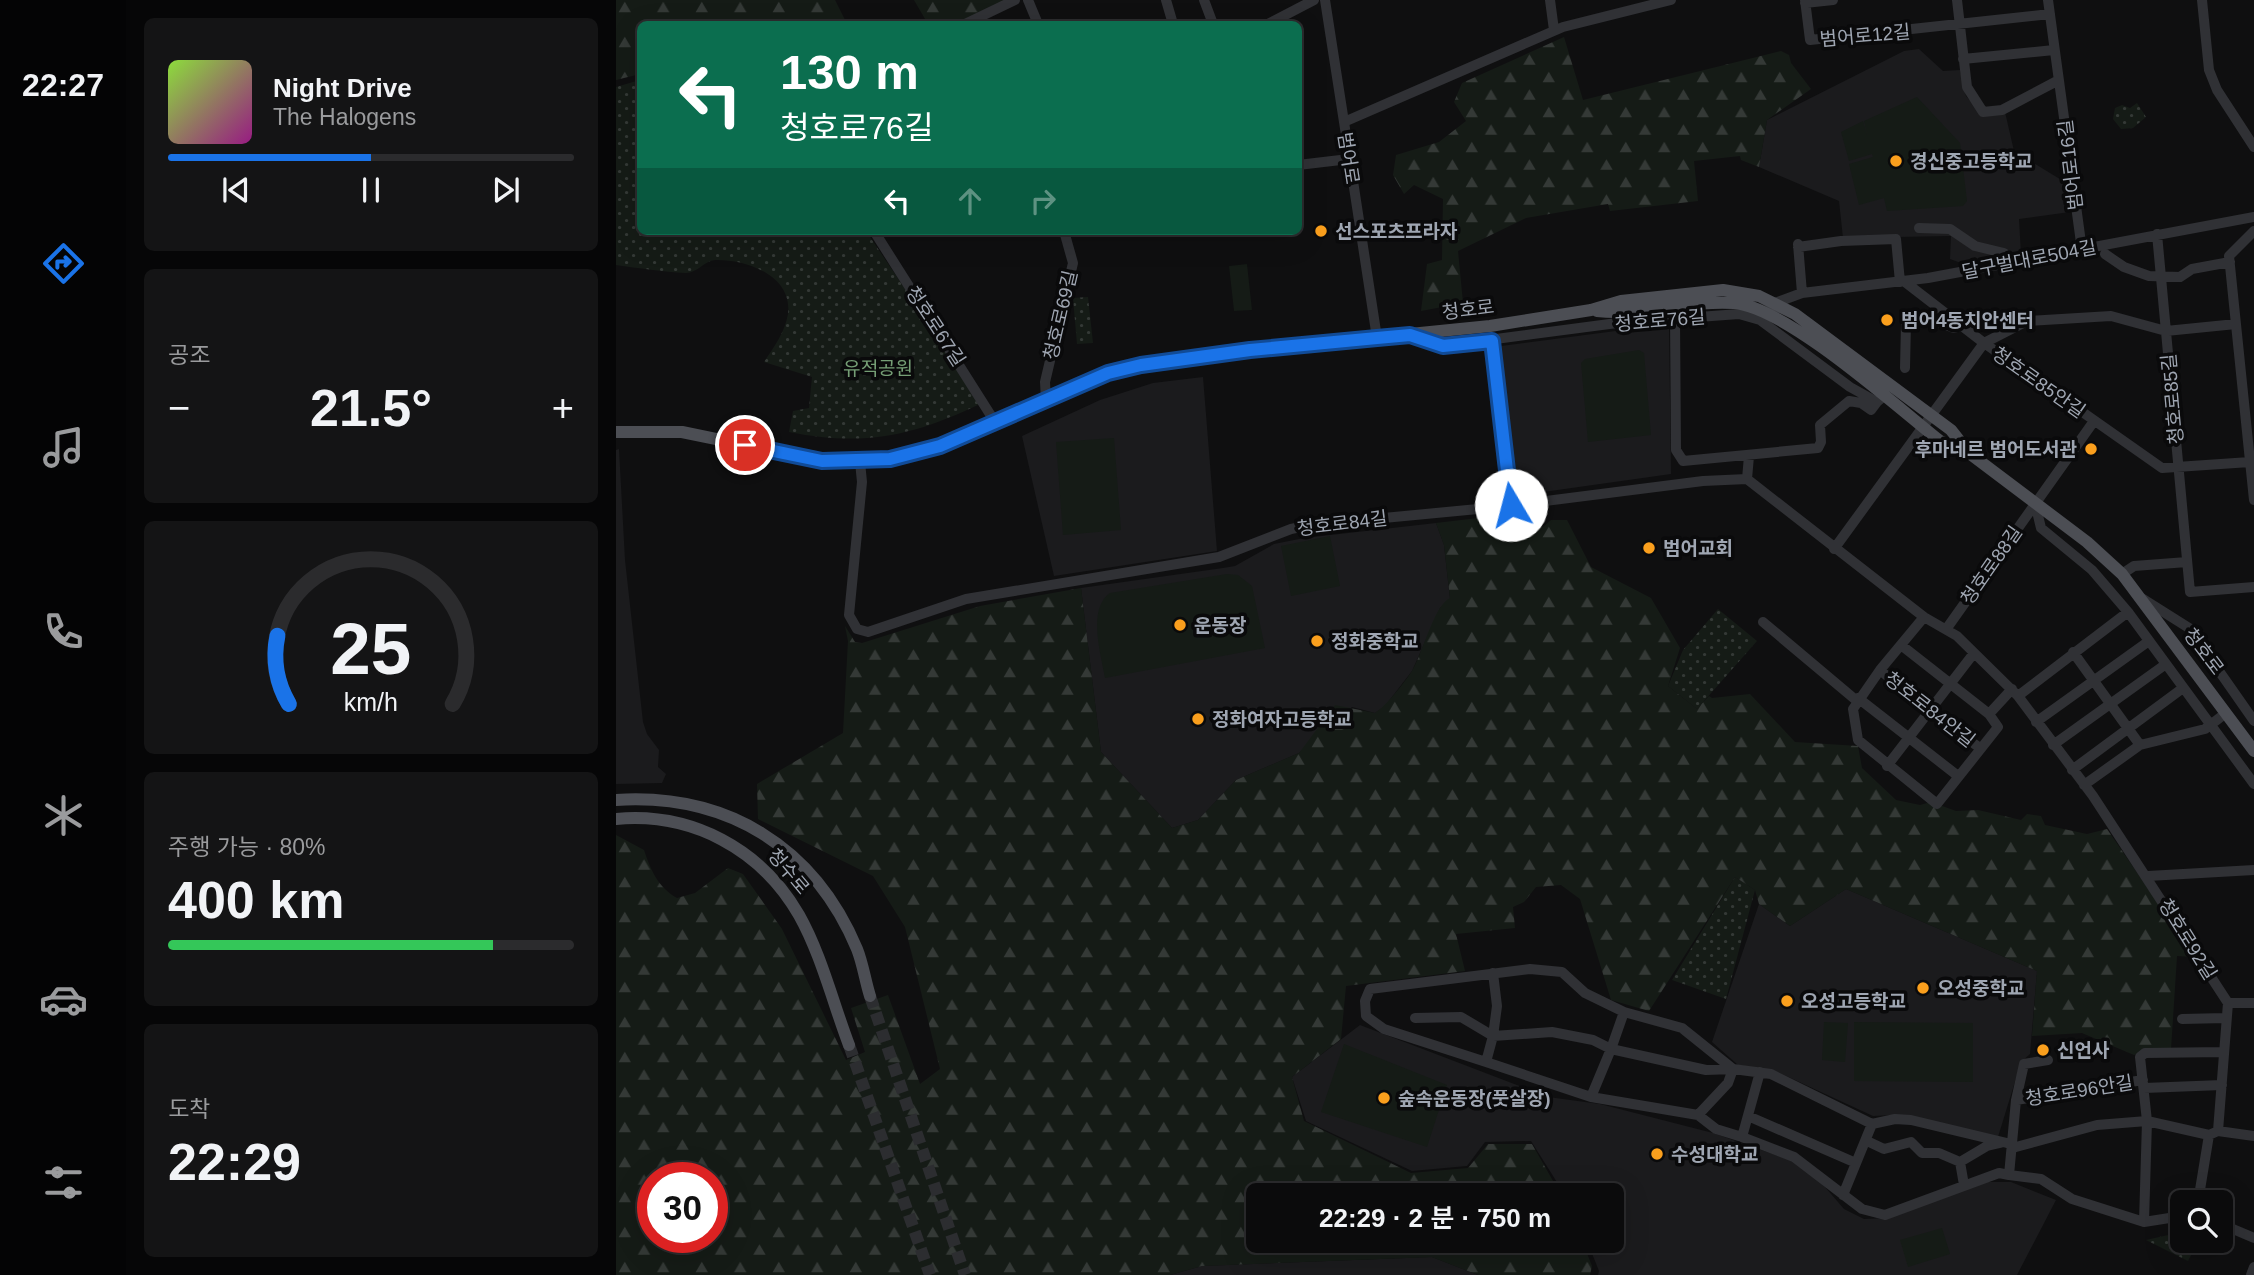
<!DOCTYPE html>
<html lang="ko">
<head>
<meta charset="utf-8">
<style>
  body { margin:0; font-family:Arial,"Noto Sans KR",sans-serif; background:#141415; color:#f1f3f6; height:100vh; display:flex; flex-direction:column; font-size:26px; white-space:nowrap }
  * { box-sizing:border-box; margin:0 }
  p { font-size:23px; color:#9a9b9d }
  .icon { flex:none; width:38px; height:38px; fill:none; stroke:currentColor; stroke-width:2; stroke-linecap:round; stroke-linejoin:round }
  .map { position:relative; flex:1; overflow:hidden }
  .details { display:flex; flex-direction:column; gap:18px; padding:18px; background:#060607; width:490px }
  .details>* { flex:none }
  .hud { position:absolute; left:21px; top:21px; width:665px; height:214px; border-radius:10px; box-shadow:0 7px 28px #0002,0 0 0 2px #2b2b2d; background:#0b6e4f; color:#fff; overflow:hidden }
  .fabs { position:absolute; left:1554px; top:1190px; display:grid; gap:14px }
  .fabs a { display:grid; place-items:center; width:63px; height:63px; border-radius:10px; background:#0b0b0c; box-shadow:0 7px 28px #0002,0 0 0 2px #2b2b2d; font-size:35px }
  .speed { position:absolute; left:21px; top:1162px; display:flex; gap:14px; font-size:35px; font-weight:700; text-align:center }
  .speed>* { display:grid; place-content:center; width:91px; height:91px; border-radius:50%; background:#0b0b0c; box-shadow:0 7px 28px #0002,0 0 0 2px #2b2b2d; line-height:1 }
  .speed .limit { border:10px solid #d22; background:#fff; color:#111 }
  .pin { position:absolute; display:grid; place-items:center; width:60px; height:60px; color:#fff; margin:-30px; border:4px solid #fff; border-radius:50%; box-shadow:0 2px 7px #0007 }
  .me { position:absolute; width:77px; margin:-38px; rotate:352deg; stroke-linejoin:round; filter:drop-shadow(0 0 5px #0008) }
  .turn { display:flex; align-items:center; gap:24px; height:147px; padding:0 28px; font-size:32px }
  .turn .icon { width:91px; height:91px; stroke-width:2.5 }
  .turn b { display:block; font-size:49px; line-height:60px }
  .lanes { display:flex; align-items:center; height:66px; padding:0 28px; background:#0003; justify-content:center; gap:35px; direction:ltr }
  .lanes .off { opacity:.35 }
  .big { font-size:52px; font-weight:600; line-height:1.1 }
  .details .tile { flex:1; display:flex; flex-direction:column; justify-content:center; gap:10px; min-width:0; padding:0 24px; border-radius:10px; background:#141415 }
  .details .dial { align-items:center; gap:0 }
  .dial svg { height:182px; overflow:visible; fill:none; stroke:#2b2b2d; stroke-width:7; stroke-linecap:round; text-anchor:middle }
  .dial text { fill:#f1f3f6; stroke:none }
  .song { display:flex; align-items:center; gap:21px }
  .cover { width:84px; height:84px; border-radius:10px; background:linear-gradient(135deg,hsl(90 70% 55%),hsl(310 70% 35%)) }
  .played { height:7px; border-radius:4px; background:linear-gradient(90deg,#1a73e8 50%,#2b2b2d 50%) }
  .keys { display:flex; justify-content:space-around; direction:ltr }
  .heat { display:flex; justify-content:space-between; align-items:center; font-size:38px; direction:ltr }
  .charge { height:10px; border-radius:5px; background:linear-gradient(90deg,#34c759 80%,#2b2b2d 0) }
  .trip { position:absolute; left:630px; top:1183px; width:378px; height:70px; border-radius:10px; background:#0b0b0c; box-shadow:0 7px 28px #0002,0 0 0 2px #2b2b2d; font-weight:600; line-height:70px; text-align:center }
  main { display:flex; flex:1; min-height:0 }
  .tabs { display:flex; flex-direction:column; width:126px; justify-content:space-around; align-items:center; background:#040405; color:#9a9b9d }
  .tabs .icon { width:49px; height:49px }
  .tabs .active { color:#1a73e8 }
  .tabs b { font-size:32px; color:#f1f3f6 }
  .map>svg:first-child { display:block }
  .built { fill:#1b1b1d }
  .grass { fill:url(#grass-dots) }
  .forest { fill:url(#forest-firs); fill-rule:evenodd }
  .garden { fill:#151b16 }
  .lines { fill:none; stroke-linecap:round; stroke-linejoin:round }
  .major-tunnel { stroke:#2c2d30; stroke-width:12; stroke-dasharray:12 6; stroke-linecap:butt }
  .minor { stroke:#303135; stroke-width:10 }
  .major { stroke:#4c4e54; stroke-width:12 }
  .route-casing { stroke:#114b97; stroke-width:18 }
  .route { stroke:#1a73e8; stroke-width:12 }
  .poi-dot { fill:#fa9f1d; stroke:#0a0a0b; stroke-width:2.5 }
  .labels { text-anchor:middle; stroke-width:7; stroke-linejoin:round; paint-order:stroke }
  .street-label { font-size:19px; fill:#9fa6b2; stroke:#0a0a0b }
  .poi-label { font-size:19px; font-weight:bold; fill:#9fa6b2; stroke:#0a0a0b; text-anchor:start }
  .park-label { font-size:19px; fill:#759e75; stroke:#0a0a0b }
</style>
</head>
<body>
<main>
<nav class="tabs">
<b>22:27</b>
<svg class="icon active" aria-label="directions" viewBox="0 0 24 24"><path d="M12 3l9 9-9 9-9-9zM9 14v-3h6M13 9l2 2-2 2"/></svg>
<svg class="icon" aria-label="music" viewBox="0 0 24 24"><path d="M9 18V5l10-2v13"/><circle cx="6" cy="18" r="3"/><circle cx="16" cy="16" r="3"/></svg>
<svg class="icon" aria-label="phone" viewBox="0 0 24 24"><path d="M5 4h4l2 5-3 2q2 4 5 5l2-3 5 2v4C11 20 4 13 5 4z"/></svg>
<svg class="icon" aria-label="climate" viewBox="0 0 24 24"><path d="M12 3v18M4 7l16 10M4 17L20 7"/></svg>
<svg class="icon" aria-label="car" viewBox="0 0 24 24"><path d="M5 17H2v-5l4-1 3-4h7l3 4 3 1v5h-3M9 17h6M6 11h13"/><circle cx="7" cy="17" r="2"/><circle cx="17" cy="17" r="2"/></svg>
<svg class="icon" aria-label="filters" viewBox="0 0 24 24"><path d="M4 7h16M4 17h16"/><circle cx="9" cy="7" r="2"/><circle cx="15" cy="17" r="2"/></svg>
</nav>
<section class="details">
<div class="tile">
<div class="song"><i class="cover"></i><div><b>Night Drive</b><p>The Halogens</p></div></div>
<div class="played"></div>
<div class="keys"><svg class="icon" aria-label="previous" viewBox="0 0 24 24"><path d="M18 5L8 12l10 7zM5 5v14"/></svg><svg class="icon" aria-label="pause" viewBox="0 0 24 24"><path d="M8 5v14M16 5v14"/></svg><svg class="icon" aria-label="next" viewBox="0 0 24 24"><path d="M6 5l10 7-10 7zM19 5v14"/></svg></div>
</div>
<div class="tile"><p>공조</p>
<div class="heat"><a>−</a><b class="big">21.5°</b><a>+</a></div>
</div>
<div class="tile dial"><svg viewBox="0 0 100 80">
<path d="M14 69A42 42 0 1 1 86 69"/>
<path d="M14 69A42 42 0 0 1 9 39" stroke="#1a73e8"/>
<text x="50" y="56" font-size="32" font-weight="700">25</text>
<text x="50" y="72" font-size="11">km/h</text>
</svg></div>
<div class="tile"><p>주행 가능 · 80%</p><b class="big">400 km</b><div class="charge"></div></div>
<div class="tile"><p>도착</p><b class="big">22:29</b></div>
</section>
<div class="map">
<svg width="1638" height="1275" viewBox="0 0 1638 1275">
  <defs>
    <pattern id="grass-dots" width="8" height="8" patternUnits="userSpaceOnUse" patternTransform="scale(1.75)"><rect width="8" height="8" fill="#151b16"/><path d="M2 2h.1M6 6h.1" fill="none" stroke="#343936" stroke-width="1.8" stroke-linecap="round"/></pattern>
    <pattern id="forest-firs" width="22" height="20" patternUnits="userSpaceOnUse" patternTransform="scale(1.75)"><rect width="22" height="20" fill="#151b16"/><path d="M5 1l3.5 6h-7zM16 11l3.5 6h-7z" fill="#343936"/></pattern>
  </defs>
  <rect width="100%" height="100%" fill="#0f0f10"/>
  <path class="built" d="M1303,49L1327,71L1344,70L1350,96L1366,114L1389,112L1398,151L1452,184L1454,212L1403,219L1405,254L1345,263L1334,259L1335,236L1227,238L1223,201L1143,167L1151,120L1288,51Z
    M1053,324L1055,474L913,494L899,488L885,346Z
    M587,377L601,551L438,576L406,436L484,400L537,383Z
    M3,449L9,560L27,722L31,734L43,750L42,767L50,774L46,783L0,784V450Z
    M820,523L828,545L834,599L824,608L796,671L769,706L759,713L736,707L683,753L620,780L582,820L556,828L485,752L465,588L607,568L619,566L658,544L688,538Z
    M1230,889L1421,971L1414,1054L1405,1062L1382,1137L1279,1115L1257,1116L1157,1070L1122,1065L1096,1042L1143,904L1174,926Z
    M744,1025L932,1097L984,1104L1097,1133L1177,1161L1203,1180L1228,1209L1248,1219L1272,1218L1366,1182H1395L1440,1200L1401,1275H982L983,1271L971,1241H996V1195H949L915,1141L869,1142L851,1166L796,1171L690,1121L676,1077Z
    M816,1257L862,1275H554L586,1266Z"/>
  <path class="grass" d="M24,80V231H250L366,403C297,436 250,447 173,432L177,411L193,408L196,377L148,362C158,347 169,332 172,314C177,275 129,259 99,260C88,261 81,273 70,273C47,272 23,268 0,265V87Z
    M1521,103L1530,117L1517,128L1505,129L1497,119L1499,108L1506,105L1514,108Z
    M472,297L477,343L461,344L457,298Z
    M1102,609L1141,641L1081,709L1052,686L1067,650Z
    M1119,877L1139,890L1110,999L1056,980Z
    M1566,1232V1241H1582L1572,1261L1530,1240Z"/>
  <path class="forest" d="M0,0H219L231,24H24V74L0,80Z
    M298,0H390L341,24H312Z
    M948,37L967,100L1165,51L1173,55L1175,63L1195,89L1151,120L1143,167L1125,160L1124,156L1078,161L1082,201L994,211L992,204L910,218L842,251L847,303L805,311L811,264L826,260L827,199L798,185L788,194L777,175L780,155L823,142L850,121L838,102L846,83Z
    M905,513L915,529L927,527L935,520H951L975,567L1035,598L1064,648L1052,686L1081,709L1093,696L1096,698L1134,694L1179,742L1242,746L1246,768L1280,800L1304,805L1315,802L1340,811L1362,810L1405,820L1411,814L1425,816L1429,825L1471,834L1491,829L1579,957L1561,956L1555,1049L1531,1050L1518,1055L1466,1033L1416,1036L1421,971L1230,889L1174,926L1143,904L1139,890L1119,877L1033,1011L995,1000L964,899L945,885L920,887L908,902L897,907L899,928L840,934L849,971L730,986L725,1039L676,1077L688,1121L795,1173L852,1168L872,1144H916L945,1195H642V1241H966L976,1266L974,1275H862L816,1257L586,1266L554,1275H0V835L28,850C35,871 42,887 61,898L79,893L112,868L127,874L166,929L230,1060L249,1052L235,1008L272,995L304,1084L324,1069L289,927L257,876L142,819L141,784L227,733L232,641L229,626L239,642L246,643L364,606L465,588L485,752L556,828L582,820L620,780L683,753L719,705L759,713C771,705 788,683 796,671C806,655 818,605 834,598L828,545L820,523ZM37,1178H96V1237H37Z"/>
  <path class="garden" d="M1301,97L1344,143L1351,201L1347,206L1271,211L1268,198L1243,205L1233,164L1257,157L1256,154L1233,161L1225,132L1247,121L1251,135L1248,121Z
    M631,264L636,310L618,311L613,266Z
    M1023,350L1028,353L1035,435L972,442L965,363L969,359Z
    M498,438L505,530L447,535L440,442Z
    M714,536L724,586L675,596L665,546Z
    M611,574L622,575L636,586L649,648L489,678C485,654 471,609 494,593Z
    M1208,1022L1232,1023L1229,1062L1206,1060Z
    M1238,1022L1357,1023V1082L1238,1081Z
    M728,1044L831,1085L811,1147L705,1112Z
    M1326,1228L1334,1254L1292,1267L1284,1240Z"/>
  <g class="lines">
    <path class="major-tunnel" d="M254,996L349,1275
      M233,1045L314,1275"/>
    <path class="minor" d="M412,0L422,24
      M550,0L557,24
      M588,0L597,24
      M709,0L728,122
      M934,0L938,30
      M1189,0L1194,40L1434,14
      M1341,0L1351,87L1367,112L1386,110L1441,81
      M1432,0L1466,250
      M1586,0L1593,70L1601,90L1638,147
      M1189,3L1217,0
      M349,24L399,0
      M652,24L698,0
      M1347,59L1438,50
      M682,165L733,159
      M1303,228L1334,229L1359,246L1388,253L1392,264
      M258,231L379,422
      M1638,231L1613,256L1638,500
      M1541,234L1574,592L1638,587
      M1182,244L1186,293
      M1182,247L1225,241L1280,239L1284,282
      M1489,254L1508,267L1533,276L1564,277L1576,269L1614,262
      M1289,282L1368,343L1546,468L1634,462
      M1159,303L1186,293L1312,278L1638,217
      M1059,318L1060,450L1067,461L1202,448L1205,442L1204,425L1233,401L1245,403L1255,410L1261,402
      M795,336L827,346L1001,323L1123,314L1144,320L1234,387L1261,402L1267,397
      M761,338L728,122L947,27L1055,0
      M876,341L895,505
      M1289,368L1290,323L1304,315L1338,328L1348,325
      M430,400L429,382L457,263L448,231
      M244,462L246,482L233,615L241,629L252,632L350,599L603,557L675,529L694,525L883,507L1087,481L1131,479L1308,617L1341,636L1402,696L1477,796L1612,1003L1602,1131
      M1131,479L1133,456
      M1419,503L1425,528L1476,570L1512,612L1638,784
      M1218,549L1368,343L1411,321L1495,316L1550,331L1620,324
      M1506,574L1518,566L1571,562
      M1527,599L1573,628L1638,721
      M1147,622L1241,701
      M1331,628L1478,421
      M1285,645L1373,714L1382,727L1321,804L1242,740L1237,709L1264,670L1308,617
      M1457,652L1524,745
      M1264,670L1314,712L1364,748
      M1402,696L1512,612
      M1242,698L1342,776
      M1373,714L1396,689
      M1420,722L1533,641
      M1437,745L1550,664
      M1271,766L1358,653
      M1456,770L1567,688
      M1468,785L1524,745L1589,729L1610,713
      M1532,876L1638,870
      M1612,1003H1638
      M1008,1012L995,1049L977,1040L936,1032L877,1036L870,1062L768,1029L750,1016L749,1001L754,989L914,969L946,972L969,993L1008,1012L1066,1028L1117,1069L1155,1074L1256,1124L1279,1119L1295,1120L1391,1143L1400,1147L1481,1125L1531,1121L1593,1135L1602,1131L1638,1136
      M799,1018L845,1017L877,1036L881,1006L877,973
      M1566,1019L1610,1018
      M1432,1060L1408,1064L1400,1100L1393,1175L1425,1179L1456,1199L1528,1222L1566,1216
      M870,1062L975,1097
      M1528,1088L1606,1085
      M1400,1100L1527,1080
      M1082,1115L1112,1083L1117,1069L1090,1070L995,1049L975,1097L1082,1115L1100,1129L1126,1137L1144,1072
      M1132,1116L1240,1163
      M1126,1137L1178,1157L1246,1209L1269,1215L1383,1173L1393,1175
      M1251,1141L1268,1149L1295,1142L1306,1153H1323L1344,1162L1371,1146L1384,1143
      M1344,1162L1348,1185
      M1227,1195L1256,1124
      M1582,1202L1593,1135
      M1528,1222L1531,1121L1524,1057L1529,1053L1608,1052
      M1605,1224L1638,1238
      M1635,1275L1638,1267"/>
    <path class="major" d="M981,311C1027,316 1072,300 1118,303C1170,307 1280,406 1324,441L1353,453L1471,542L1506,574L1638,751
      M0,432H66L207,461L274,459L324,446L492,373L525,365L634,350L874,326L975,310L1005,301L1107,290L1143,296L1179,314L1335,430L1353,453
      M0,800C110,793 198,846 241,949C247,964 249,980 254,996
      M0,819C76,812 145,849 183,915C205,954 217,1003 233,1045"/>
  </g>
  <g class="lines">
    <defs>
      <path id="route" d="M129,445L206,461L274,459L324,446L492,373L525,365L634,350L761,338L794,335L827,346L876,341L895,505"/>
    </defs>
    <use href="#route" class="route-casing"/>
    <use href="#route" class="route"/>
  </g>
  <g class="poi-dot">
    <circle cx="1280" cy="161" r="7"/>
    <circle cx="705" cy="231" r="7"/>
    <circle cx="1271" cy="320" r="7"/>
    <circle cx="1475" cy="449" r="7"/>
    <circle cx="1033" cy="548" r="7"/>
    <circle cx="564" cy="625" r="7"/>
    <circle cx="701" cy="641" r="7"/>
    <circle cx="582" cy="719" r="7"/>
    <circle cx="1307" cy="988" r="7"/>
    <circle cx="1171" cy="1001" r="7"/>
    <circle cx="1427" cy="1050" r="7"/>
    <circle cx="768" cy="1098" r="7"/>
    <circle cx="1041" cy="1154" r="7"/>
  </g>
  <g class="labels">
    <g class="street-label">
      <text transform="translate(1249 35) rotate(-5)" y="7">범어로12길</text>
      <text transform="translate(733 158) rotate(81)" y="7">범어로</text>
      <text transform="translate(1454 165) rotate(-97)" y="7">범어로16길</text>
      <text transform="translate(1413 259) rotate(-11)" y="7">달구벌대로504길</text>
      <text transform="translate(852 309) rotate(-7)" y="7">청호로</text>
      <text transform="translate(444 315) rotate(-77)" y="7">청호로69길</text>
      <text transform="translate(1044 320) rotate(-5)" y="7">청호로76길</text>
      <text transform="translate(320 326) rotate(57)" y="7">청호로67길</text>
      <text transform="translate(1423 382) rotate(35)" y="7">청호로85안길</text>
      <text transform="translate(1556 399) rotate(-95)" y="7">청호로85길</text>
      <text transform="translate(726 523) rotate(-7)" y="7">청호로84길</text>
      <text transform="translate(1375 565) rotate(-55)" y="7">청호로88길</text>
      <text transform="translate(1588 651) rotate(53)" y="7">청호로</text>
      <text transform="translate(1314 709) rotate(38)" y="7">청호로84안길</text>
      <text transform="translate(173 871) rotate(50)" y="7">청수로</text>
      <text transform="translate(1572 939) rotate(58)" y="7">청호로92길</text>
      <text transform="translate(1463 1090) rotate(-9)" y="7">청호로96안길</text>
    </g>
    <g class="poi-label">
      <text x="1294" y="168">경신중고등학교</text>
      <text x="719" y="238">선스포츠프라자</text>
      <text x="1285" y="327">범어4동치안센터</text>
      <text x="1461" y="456" text-anchor="end">후마네르 범어도서관</text>
      <text x="1047" y="555">범어교회</text>
      <text x="578" y="632">운동장</text>
      <text x="715" y="648">정화중학교</text>
      <text x="596" y="726">정화여자고등학교</text>
      <text x="1321" y="995">오성중학교</text>
      <text x="1185" y="1008">오성고등학교</text>
      <text x="1441" y="1057">신언사</text>
      <text x="782" y="1105">숲속운동장(풋살장)</text>
      <text x="1055" y="1161">수성대학교</text>
    </g>
    <g class="park-label">
      <text x="262" y="375">유적공원</text>
    </g>
  </g>
</svg>
<div class="fabs">
<a><svg class="icon" aria-label="search" viewBox="0 0 24 24"><circle cx="10" cy="10" r="6"/><path d="M15 15l6 6"/></svg></a>
</div>
<div class="speed"><div class="limit">30</div></div>
<div class="pin" style="left:129px;top:445px;background:#d93025"><svg class="icon" aria-label="arrive" viewBox="0 0 24 24"><path d="M6 21V4h12l-3 4 3 4H6"/></svg></div>
<svg class="me" style="left:895px;top:505px" viewBox="-20 -20 40 40"><circle r="19" fill="#fff"/><path d="M0-13L10 11 0 6-10 11z" fill="#1a73e8"/></svg>
<div class="trip">22:29 · 2 분 · 750 m</div>
<div class="hud">
<div class="turn"><svg class="icon" aria-label="left" viewBox="0 0 24 24"><path d="M17 20v-9H6M10 6l-5 5 5 5"/></svg><div><b>130 m</b>청호로76길</div></div>
<div class="lanes"><svg class="icon" aria-label="left" viewBox="0 0 24 24"><path d="M17 20v-9H6M10 6l-5 5 5 5"/></svg><svg class="icon off" aria-label="ahead" viewBox="0 0 24 24"><path d="M12 20V5M6 11l6-6 6 6"/></svg><svg class="icon off" aria-label="right" viewBox="0 0 24 24"><path d="M7 20v-9h11M14 6l5 5-5 5"/></svg></div>
</div>
</div>
</main>
</body>
</html>
